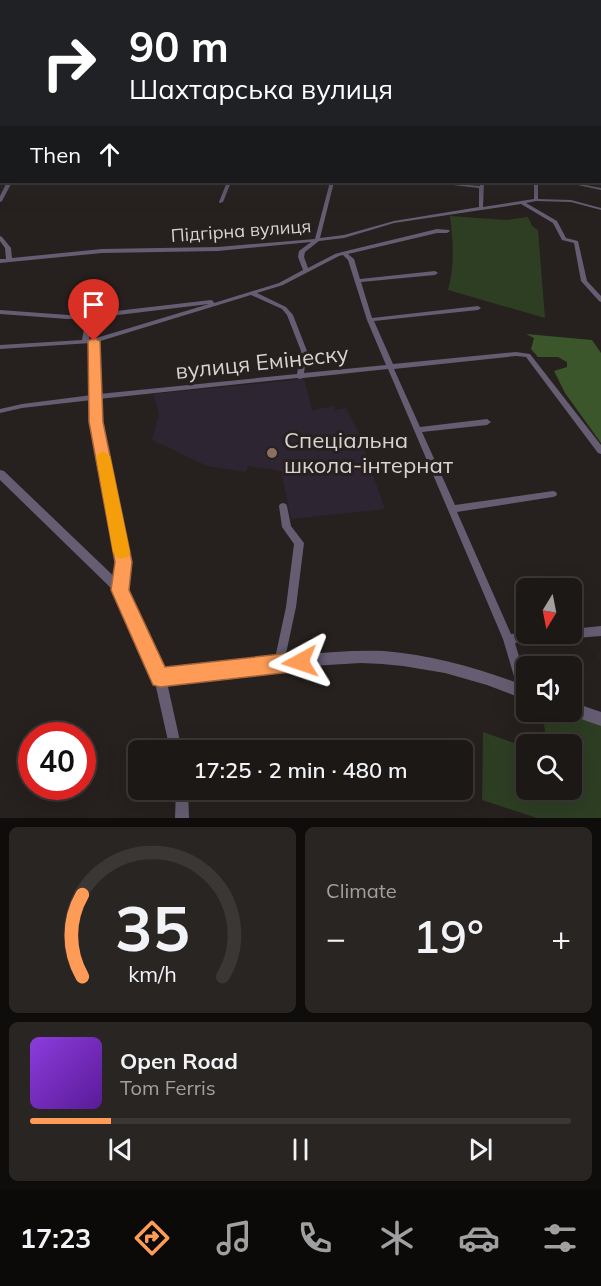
<!DOCTYPE html>
<html lang="en">
<head>
<meta charset="utf-8">
<style>
  body { margin:0; font-family:Mulish,sans-serif; background:#292523; color:#f1f3f6; height:100vh; display:flex; flex-direction:column; font-size:22px; white-space:nowrap }
  * { box-sizing:border-box; margin:0 }
  p { font-size:20px; color:#a0a0a1 }
  .icon { flex:none; width:33px; height:33px; fill:none; stroke:currentColor; stroke-width:2; stroke-linecap:round; stroke-linejoin:round }
  .map { position:relative; height:818px; overflow:hidden }
  .details { display:flex; flex-direction:column; gap:9px; padding:9px; background:#0f0d0c; flex:1 }
  .details>* { flex:none }
  .guide { position:absolute; left:0px; top:0px; width:602px; height:183px; box-shadow:0 6px 24px #0002,0 0 0 2px #3a3735; background:#202124; color:#fff; overflow:hidden }
  .needle { width:39px; rotate:190deg }
  .buttons { position:absolute; left:516px; top:578px; display:grid; gap:12px }
  .buttons a { display:grid; place-items:center; width:66px; height:66px; border-radius:9px; background:#1c1816; box-shadow:0 6px 24px #0002,0 0 0 2px #3a3735; font-size:30px }
  .speed { position:absolute; left:18px; top:722px; display:flex; gap:12px; font-size:30px; font-weight:700; text-align:center }
  .speed>* { display:grid; place-content:center; width:78px; height:78px; border-radius:50%; background:#1c1816; box-shadow:0 6px 24px #0002,0 0 0 2px #3a3735; line-height:1 }
  .speed .limit { border:9px solid #d22; background:#fff; color:#111 }
  .pin { position:absolute; display:grid; place-items:center; width:51px; height:51px; color:#fff; margin:-62px -26px; border-radius:50% 50% 50% 0; rotate:-45deg; box-shadow:0 0 6px #0007 }
  .pin .icon { rotate:45deg }
  .me { position:absolute; width:66px; margin:-33px; rotate:265deg; stroke-linejoin:round; filter:drop-shadow(0 0 4px #0008) }
  .turn { display:flex; align-items:center; gap:21px; height:126px; padding:0 30px; font-size:27px }
  .turn .icon { width:78px; height:78px; stroke-width:2.5 }
  .turn b { display:block; font-size:42px; line-height:51px }
  .then { display:flex; align-items:center; height:57px; padding:0 30px; background:#0003; gap:12px; font-size:22px }
  .big { font-size:45px; font-weight:600; line-height:1.1 }
  .details .tile { flex:1; display:flex; flex-direction:column; justify-content:center; gap:9px; min-width:0; padding:0 21px; border-radius:9px; background:#292523 }
  .details .dial { align-items:center; gap:0 }
  .dial svg { height:156px; overflow:visible; fill:none; stroke:#3a3735; stroke-width:7; stroke-linecap:round; text-anchor:middle }
  .dial text { fill:#f1f3f6; stroke:none }
  .song { display:flex; align-items:center; gap:18px }
  .cover { width:72px; height:72px; border-radius:9px; background:linear-gradient(135deg,hsl(270 70% 55%),hsl(270 70% 35%)) }
  .played { height:6px; border-radius:3px; background:linear-gradient(90deg,#fe9c57 15%,#3a3735 15%) }
  .keys { display:flex; justify-content:space-around; direction:ltr }
  .heat { display:flex; justify-content:space-between; align-items:center; font-size:33px; direction:ltr }
  .details .tiles { flex:1; display:grid; gap:9px; grid-template-columns:1fr 1fr }
  .tile:last-child { grid-column:span 2 }
  .trip { position:absolute; left:128px; top:740px; width:345px; height:60px; border-radius:9px; background:#1c1816; box-shadow:0 6px 24px #0002,0 0 0 2px #3a3735; font-weight:600; line-height:60px; text-align:center }
  .tab-bar { display:flex; height:96px; justify-content:space-around; align-items:center; background:#0b0a09; color:#a0a0a1 }
  .tab-bar .icon { width:42px; height:42px }
  .tab-bar .active { color:#fe9c57 }
  .tab-bar b { font-size:27px; color:#f1f3f6 }
  .map>svg:first-child { display:block }
  .education { fill:#2e2533 }
  .green { fill:#2d3e23 }
  .forest { fill:#3b562a }
  .lines { fill:none; stroke-linecap:round; stroke-linejoin:round }
  .minor { fill:#655d72; fill-rule:evenodd }
  .tertiary { fill:#655d72; fill-rule:evenodd }
  .route { fill:#fe9c57; stroke:#a56539; stroke-width:1.5 }
  .slow { fill:#f59e0b }
  .education-dot { fill:#8d6e63; stroke:#26201e; stroke-width:2 }
  .labels { text-anchor:middle; stroke-width:6; stroke-linejoin:round; paint-order:stroke }
  .far-street-label { font-size:18px; fill:#d9d4d3; stroke:#26201e }
  .street-label { font-size:22px; fill:#d9d4d3; stroke:#26201e }
  .poi-label { font-size:22px; fill:#d9d4d3; stroke:#26201e; text-anchor:start }
</style>
</head>
<body>
<div class="map">
<svg width="601" height="818" viewBox="0 0 601 818">
  <rect width="100%" height="100%" fill="#26201e"/>
  <path class="education" d="M304,379L312,410L334,406L335,410L346,408L357,429L385,509L291,519L281,471L248,466L246,472L207,466L152,440L159,413L153,394Z"/>
  <path class="green" d="M450,216L507,220L528,217L532,226L538,230L545,318L448,290C455,264 453,242 450,216Z
    M572,709L601,719V818H537L482,800L483,732L526,747V789H572V744H547L542,711H572Z"/>
  <path class="forest" d="M526,334L592,340L601,353V443L565,393L554,371L567,367V362L558,357H538L531,349L534,338Z"/>
  <g class="lines">
    <path class="minor" d="M0,96H2V98H0Z
      M600,97H601V99H600Z
      M600,123H601V125H600Z
      M600,137H601V139H600Z
      M0,154H2V156H0Z
      M0,182H50L48,183L11,184L2,201L0,202V196L6,184H0Z
      M227,182H231L223,202L219,203V202Z
      M330,182H334L320,238L344,235L394,221L479,207V188L435,183L433,182L480,186V182H484L483,207L534,199V182H538V199L571,200L601,208V210L571,202L536,201L526,203L557,221L566,238L578,241L587,281L601,296V302L599,301L581,281L574,243L562,240L553,223L521,204L394,223L344,238L319,241L305,252L304,257L308,268L335,254L342,252L437,229L449,230L450,231L447,233H437L348,254L354,259L360,279L435,271L438,273L435,275L361,282L372,318L478,306L481,308L478,310L374,321L393,364L516,352L530,354L601,445V454L598,453L526,357L516,356L394,369L420,427L487,419L491,422L487,425L422,432L455,505L553,491L556,492L557,494L556,496L553,497L457,512L511,634L526,633H572V629L601,626V636L515,643L526,680V698L525,699L521,697L519,693L503,639L388,369L303,378L300,379L297,378L99,399L100,422L129,562L125,590L124,593L120,594L116,593L115,590L119,562L92,422V400L22,408L0,413V409L22,404L92,395L91,343L0,349V345L82,340L86,318L68,319L0,314V310L68,315L90,314L211,300L213,301L214,303L279,283L303,270L298,257L299,251L311,242L218,251L102,253L0,263V259H6L5,248L0,241V236L2,237L11,248L12,258L102,249L218,247L315,239ZM343,255L348,260L367,320L386,365L304,373L307,351L293,315L286,307L257,293L283,285L339,256ZM251,295L282,309L287,315L301,351L297,374L99,394L97,342ZM209,304L93,339H89L93,318Z
      M564,182H570L601,188V190Z
      M283,503L286,504L287,506L291,526L304,543L296,607L284,663L283,667L279,668L275,667L274,663L286,607L294,544L282,527L279,506L280,504Z
      M160,673L164,674L166,678L182,750H170L154,678L156,674Z
      M176,789H188L189,818H175Z"/>
    <path class="tertiary" d="M0,147H2V150H0Z
      M0,470L4,471L124,586L164,671C209,665 255,659 301,655C328,652 356,650 384,651C433,655 480,669 526,686V700L487,685L445,673L403,666L382,664L361,663L311,666L160,684L155,683L116,593L0,480Z
      M572,702L601,712V726L567,714L566,711H572Z"/>
  </g>
  <linearGradient id="sky" x2="0" y2="1"><stop stop-color="#151210"/><stop offset="0.44" stop-color="#41424c"/><stop offset="1" stop-color="#41424c" stop-opacity="0"/></linearGradient>
  <rect width="601" height="204" fill="url(#sky)"/>
  <path class="route" d="M94,338L100,341L103,422L132,562L129,590L165,667L300,652L307,655L309,662L307,668L300,671L160,687L153,685L111,590L115,562L89,422L88,341Z"/>
  <path class="slow" d="M103,451L110,456L130,552L128,557L122,559L116,557L113,552L96,456Z"/>
  <circle class="education-dot" cx="272" cy="453" r="6"/>
  <g class="labels">
    <g class="far-street-label">
      <text transform="translate(241 231) rotate(-4)" y="6">Підгірна вулиця</text>
    </g>
    <g class="street-label">
      <text transform="translate(262 362) rotate(-6)" y="8">вулиця Емінеску</text>
    </g>
    <g class="poi-label">
      <text x="284" y="448">Спеціальна<tspan x="284" dy="25">школа-інтернат</tspan></text>
    </g>
  </g>
</svg>
<div class="buttons">
<a><svg class="needle" viewBox="-14 -14 28 28"><path d="M0-13l5 13h-10z" fill="#e53935"/><path d="M0 13l5-13h-10z" fill="#a0a0a1"/></svg></a>
<a><svg class="icon" aria-label="sound" viewBox="0 0 24 24"><path d="M4 9h4l5-4v14l-5-4H4zM17 9q2 3 0 6"/></svg></a>
<a><svg class="icon" aria-label="search" viewBox="0 0 24 24"><circle cx="10" cy="10" r="6"/><path d="M15 15l6 6"/></svg></a>
</div>
<div class="speed"><div class="limit">40</div></div>
<div class="pin" style="left:94px;top:341px;background:#d93025"><svg class="icon" aria-label="arrive" viewBox="0 0 24 24"><path d="M6 21V4h12l-3 4 3 4H6"/></svg></div>
<svg class="me" style="left:300px;top:662px" viewBox="-20 -20 40 40"><path d="M0-17L14 15 0 8-14 15z" fill="#fe9c57" stroke="#fff" stroke-width="4"/></svg>
<div class="trip">17:25 · 2 min · 480 m</div>
<div class="guide">
<div class="turn"><svg class="icon" aria-label="right" viewBox="0 0 24 24"><path d="M7 20v-9h11M14 6l5 5-5 5"/></svg><div><b>90 m</b>Шахтарська вулиця</div></div>
<div class="then">Then<svg class="icon" aria-label="ahead" viewBox="0 0 24 24"><path d="M12 20V5M6 11l6-6 6 6"/></svg></div>
</div>
</div>
<section class="details">
<div class="tiles">
<div class="tile dial"><svg viewBox="0 0 100 80">
<path d="M14 69A42 42 0 1 1 86 69"/>
<path d="M14 69A42 42 0 0 1 14 27" stroke="#fe9c57"/>
<text x="50" y="56" font-size="32" font-weight="700">35</text>
<text x="50" y="72" font-size="11">km/h</text>
</svg></div>
<div class="tile"><p>Climate</p>
<div class="heat"><a>−</a><b class="big">19°</b><a>+</a></div>
</div>
<div class="tile">
<div class="song"><i class="cover"></i><div><b>Open Road</b><p>Tom Ferris</p></div></div>
<div class="played"></div>
<div class="keys"><svg class="icon" aria-label="previous" viewBox="0 0 24 24"><path d="M18 5L8 12l10 7zM5 5v14"/></svg><svg class="icon" aria-label="pause" viewBox="0 0 24 24"><path d="M8 5v14M16 5v14"/></svg><svg class="icon" aria-label="next" viewBox="0 0 24 24"><path d="M6 5l10 7-10 7zM19 5v14"/></svg></div>
</div>
</div>
</section>
<nav class="tab-bar">
<b>17:23</b>
<svg class="icon active" aria-label="directions" viewBox="0 0 24 24"><path d="M12 3l9 9-9 9-9-9zM9 14v-3h6M13 9l2 2-2 2"/></svg>
<svg class="icon" aria-label="music" viewBox="0 0 24 24"><path d="M9 18V5l10-2v13"/><circle cx="6" cy="18" r="3"/><circle cx="16" cy="16" r="3"/></svg>
<svg class="icon" aria-label="phone" viewBox="0 0 24 24"><path d="M5 4h4l2 5-3 2q2 4 5 5l2-3 5 2v4C11 20 4 13 5 4z"/></svg>
<svg class="icon" aria-label="climate" viewBox="0 0 24 24"><path d="M12 3v18M4 7l16 10M4 17L20 7"/></svg>
<svg class="icon" aria-label="car" viewBox="0 0 24 24"><path d="M5 17H2v-5l4-1 3-4h7l3 4 3 1v5h-3M9 17h6M6 11h13"/><circle cx="7" cy="17" r="2"/><circle cx="17" cy="17" r="2"/></svg>
<svg class="icon" aria-label="filters" viewBox="0 0 24 24"><path d="M4 7h16M4 17h16"/><circle cx="9" cy="7" r="2"/><circle cx="15" cy="17" r="2"/></svg>
</nav>
</body>
</html>
